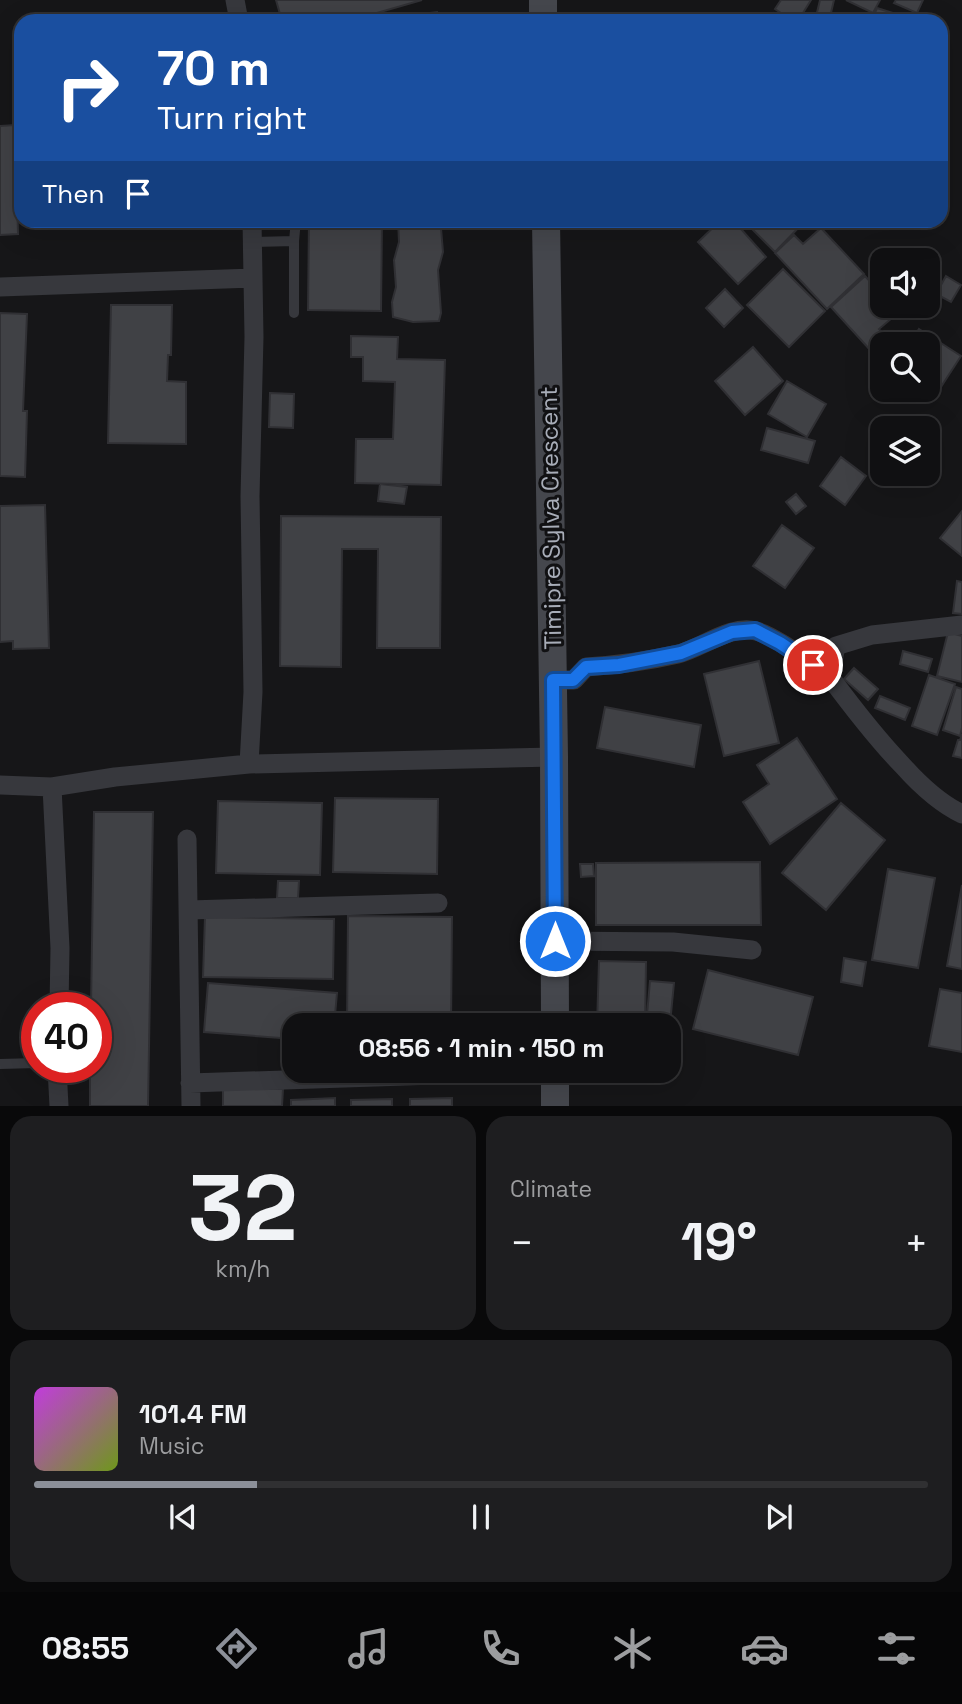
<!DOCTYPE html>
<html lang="en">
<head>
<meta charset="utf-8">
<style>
  body { margin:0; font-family:"Space Grotesk",sans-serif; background:#1e1e20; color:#f1f3f6; height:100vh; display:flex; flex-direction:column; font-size:26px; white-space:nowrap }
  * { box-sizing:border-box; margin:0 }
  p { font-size:23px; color:#9c9d9f }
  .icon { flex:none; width:38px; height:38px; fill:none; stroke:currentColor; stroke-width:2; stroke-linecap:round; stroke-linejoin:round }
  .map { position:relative; height:1106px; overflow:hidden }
  .panel { display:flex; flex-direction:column; gap:10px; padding:10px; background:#09090a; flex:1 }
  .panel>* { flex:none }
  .hud { position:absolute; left:14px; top:14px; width:934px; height:214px; border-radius:21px; box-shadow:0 7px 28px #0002,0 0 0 2px #303032; background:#1a4fa0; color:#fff; overflow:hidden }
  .controls { position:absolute; left:870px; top:248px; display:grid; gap:14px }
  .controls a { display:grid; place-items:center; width:70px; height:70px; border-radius:14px; background:#101012; box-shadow:0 7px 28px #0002,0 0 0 2px #303032; font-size:35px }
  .speed { position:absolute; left:21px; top:992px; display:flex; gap:14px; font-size:35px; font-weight:700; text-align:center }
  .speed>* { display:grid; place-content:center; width:91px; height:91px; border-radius:50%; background:#101012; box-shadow:0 7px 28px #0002,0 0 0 2px #303032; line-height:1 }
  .speed .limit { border:10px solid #d22; background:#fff; color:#111 }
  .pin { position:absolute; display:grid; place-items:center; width:60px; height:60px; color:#fff; margin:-30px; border:4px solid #fff; border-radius:50%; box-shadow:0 2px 7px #0007 }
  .me { position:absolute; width:77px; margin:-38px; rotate:0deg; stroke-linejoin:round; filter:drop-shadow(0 0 5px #0008) }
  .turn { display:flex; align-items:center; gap:24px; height:147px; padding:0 28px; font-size:32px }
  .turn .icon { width:91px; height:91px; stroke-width:2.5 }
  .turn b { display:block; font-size:49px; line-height:60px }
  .then { display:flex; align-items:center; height:66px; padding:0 28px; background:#0003; gap:14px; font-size:26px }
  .big { font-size:52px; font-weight:700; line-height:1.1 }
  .panel .tile { flex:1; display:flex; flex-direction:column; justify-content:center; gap:10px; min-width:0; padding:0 24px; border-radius:21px; background:#1e1e20 }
  .panel .dial { align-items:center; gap:0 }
  .dial b { font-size:91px; line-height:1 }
  .song { display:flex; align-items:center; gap:21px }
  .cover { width:84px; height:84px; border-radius:10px; background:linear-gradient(135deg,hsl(290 70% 55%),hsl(80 70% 35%)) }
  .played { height:7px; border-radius:4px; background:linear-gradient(90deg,#8c9099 25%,#303032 25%) }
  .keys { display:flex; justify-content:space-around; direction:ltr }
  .heat { display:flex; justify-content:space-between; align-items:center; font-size:38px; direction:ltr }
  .panel .tiles { flex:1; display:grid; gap:10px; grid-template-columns:1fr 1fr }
  .tile:last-child { grid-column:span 2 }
  .trip { position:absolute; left:282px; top:1013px; width:399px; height:70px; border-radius:21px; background:#101012; box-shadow:0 7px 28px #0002,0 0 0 2px #303032; font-weight:700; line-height:70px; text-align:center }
  .dock { display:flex; height:112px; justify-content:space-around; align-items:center; background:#060607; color:#9c9d9f }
  .dock .icon { width:49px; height:49px }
  .dock .current { color:#8c9099 }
  .dock b { font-size:32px; color:#f1f3f6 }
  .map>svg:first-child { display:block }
  .building { fill:#404145; stroke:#303034; stroke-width:2 }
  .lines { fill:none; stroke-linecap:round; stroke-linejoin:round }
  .lane { stroke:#37383d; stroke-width:10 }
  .street { stroke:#37383d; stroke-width:19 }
  .secondary { stroke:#45474d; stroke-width:28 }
  .route-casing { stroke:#114b97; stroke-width:18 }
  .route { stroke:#1a73e8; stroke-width:12 }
  .labels { text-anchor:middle; stroke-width:6; stroke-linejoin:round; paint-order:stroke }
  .street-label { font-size:24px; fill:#a8adb8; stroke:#111113 }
</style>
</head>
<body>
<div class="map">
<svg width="962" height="1106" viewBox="0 0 962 1106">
  <rect width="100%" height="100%" fill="#161618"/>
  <path class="building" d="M276,0H422L349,21H282Z
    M781,0H811L798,21H793L775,9Z
    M820,0H834L830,17L844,21H815Z
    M846,0H880L873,13Z
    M896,0H923L917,13L894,3Z
    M877,8L902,16L900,21H872Z
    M437,12L438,21H375V20Z
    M774,13L790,21H770Z
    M15,125L18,234L0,235V126Z
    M309,220H382L381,311L308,310Z
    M398,220H443L441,228L443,252L438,270L441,313L439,321L413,322L393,317L392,302L396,287L394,260L399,242Z
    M675,220H691L684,228Z
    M721,220H733L766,257L738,284L698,242Z
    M743,220H806L775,252Z
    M821,228L864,274L827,309L775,253L794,235L803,244Z
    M783,269L825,311L789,347L747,305Z
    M865,276L882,295V306H892L898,313L879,329L887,338L872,352L831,307Z
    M946,276L961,285L951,302L936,294Z
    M725,289L743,308L724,327L706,308Z
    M111,305H172L171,355H168L167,381L186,382V444L108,443Z
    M0,313L27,314L23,411H27L25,477L0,476Z
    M919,329L961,356L937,393L928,387V345H909Z
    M351,336L398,337L397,359L445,360L441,485L355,483L356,439H393L395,382L363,381V357H351Z
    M753,347L783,381L745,415L715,381Z
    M787,381L826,404L807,437L768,414Z
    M270,393L294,394L293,428L269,427Z
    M767,428L815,441L808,463L761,450Z
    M841,457L866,476L845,505L820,486Z
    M380,484L407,487L404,504L378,501Z
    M796,494L806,506L796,514L786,502Z
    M45,505L49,648L13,649V641L0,642V506Z
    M962,511V556L940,538Z
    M281,516L441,517L440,648H377L378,549H342L341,667L280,666Z
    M782,525L814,548L785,588L753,566Z
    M957,581L962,582V614L953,613Z
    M948,632L962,636V682L937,676Z
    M903,651L932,659L928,672L900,664Z
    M759,661L779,743L724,756L704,674Z
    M854,668L878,689L868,700L844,679Z
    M929,675L955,684L937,735L912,726Z
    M956,687L962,689V728L960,736L943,730Z
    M880,696L910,708L905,720L875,708Z
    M605,707L701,725L694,767L597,748Z
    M962,734V758L953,756L958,740H960Z
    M797,738L837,799L770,844L743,802L769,784L757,765Z
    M335,798L438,799L437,874L333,872Z
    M218,801L322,803L320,875L216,873Z
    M841,803L885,840L826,910L782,873Z
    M94,812H153L148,1106H90V1068H96V1008H91Z
    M760,862L761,925H596V863Z
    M580,864H593L594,876L581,877Z
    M888,869L935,878L918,968L872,960Z
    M278,881H299L298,898H277Z
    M962,885V969L947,966Z
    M348,916L452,917L451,1026H347Z
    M205,917L334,919L333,979L203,977Z
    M844,958L866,962L862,986L841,982Z
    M599,961L646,962L645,1026H597Z
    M708,970L813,997L798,1055L693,1029Z
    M650,981L674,983L669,1034L668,1026H646Z
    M208,983L337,993L334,1026H294V1039L204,1032Z
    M940,989L962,993V1052L929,1046Z
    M668,1037H673L671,1053L668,1052Z
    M223,1088L283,1089L282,1106H223Z
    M335,1098V1106H291V1100Z
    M452,1098V1106H410V1099Z
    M392,1099V1106H351V1100Z"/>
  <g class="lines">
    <path class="lane" d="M252,242L294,241
      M294,313V241L296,220
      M0,1064L37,1063"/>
    <path class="street" d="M235,0L239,21
      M0,287L253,278
      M962,625L872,635L836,646L830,677C853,708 876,738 903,766C920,785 939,803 962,814
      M553,680H574L586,667C617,665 648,661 678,654C702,648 731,624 756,631C776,636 811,664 830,677
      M249,764L253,692L250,496L254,337L252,220
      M0,785L52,787L115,777L249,764L554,757
      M52,787L60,948L59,1008
      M187,839L191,1106
      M189,910L438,903
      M555,941L673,942L752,950
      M57,1068L59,1106
      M190,1083L436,1075"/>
    <path class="secondary" d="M543,0V21
      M546,220L554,757L555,1026
      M555,1071V1106"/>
  </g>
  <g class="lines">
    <defs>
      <path id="route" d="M555,941L553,680H573L586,667L619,665L681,653L732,632L755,630L780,643L813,665"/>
    </defs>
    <use href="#route" class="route-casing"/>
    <use href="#route" class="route"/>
  </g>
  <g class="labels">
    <g class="street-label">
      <text transform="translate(551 518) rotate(-91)" y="8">Timipre Sylva Crescent</text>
    </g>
  </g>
</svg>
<div class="controls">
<a><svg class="icon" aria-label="sound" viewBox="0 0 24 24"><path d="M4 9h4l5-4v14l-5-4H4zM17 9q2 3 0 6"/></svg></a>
<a><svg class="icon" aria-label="search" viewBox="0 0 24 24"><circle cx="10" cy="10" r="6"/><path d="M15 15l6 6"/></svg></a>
<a><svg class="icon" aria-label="layers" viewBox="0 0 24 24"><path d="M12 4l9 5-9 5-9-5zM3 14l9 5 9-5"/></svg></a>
</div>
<div class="speed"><div class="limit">40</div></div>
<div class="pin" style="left:813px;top:665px;background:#d93025"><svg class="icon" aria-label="arrive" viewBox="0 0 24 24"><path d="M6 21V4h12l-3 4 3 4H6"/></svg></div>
<svg class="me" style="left:555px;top:941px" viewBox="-20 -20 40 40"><circle r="17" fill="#1a73e8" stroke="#fff" stroke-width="3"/><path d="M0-11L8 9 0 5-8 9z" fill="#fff"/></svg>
<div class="trip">08:56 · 1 min · 150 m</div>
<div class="hud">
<div class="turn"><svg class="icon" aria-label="right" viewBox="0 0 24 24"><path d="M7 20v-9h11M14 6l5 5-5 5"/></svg><div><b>70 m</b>Turn right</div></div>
<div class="then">Then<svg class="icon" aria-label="arrive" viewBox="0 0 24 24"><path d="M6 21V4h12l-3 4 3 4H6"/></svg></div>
</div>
</div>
<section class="panel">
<div class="tiles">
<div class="tile dial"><b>32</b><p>km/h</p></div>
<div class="tile"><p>Climate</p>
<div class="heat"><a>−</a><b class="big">19°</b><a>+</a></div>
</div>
<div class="tile">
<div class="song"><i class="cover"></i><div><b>101.4 FM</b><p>Music</p></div></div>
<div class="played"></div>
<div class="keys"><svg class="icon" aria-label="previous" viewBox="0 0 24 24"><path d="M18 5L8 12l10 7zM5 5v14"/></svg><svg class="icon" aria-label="pause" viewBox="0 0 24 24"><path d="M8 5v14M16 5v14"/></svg><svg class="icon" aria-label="next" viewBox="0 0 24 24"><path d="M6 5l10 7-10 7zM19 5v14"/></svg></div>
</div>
</div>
</section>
<nav class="dock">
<b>08:55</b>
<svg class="icon current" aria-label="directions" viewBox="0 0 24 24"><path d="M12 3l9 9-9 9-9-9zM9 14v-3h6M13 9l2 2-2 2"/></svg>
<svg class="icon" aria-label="music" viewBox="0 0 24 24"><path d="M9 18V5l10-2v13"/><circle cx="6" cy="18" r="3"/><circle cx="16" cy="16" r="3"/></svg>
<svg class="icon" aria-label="phone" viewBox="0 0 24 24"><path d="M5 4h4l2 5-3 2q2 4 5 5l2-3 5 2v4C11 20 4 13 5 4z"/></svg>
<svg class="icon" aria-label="climate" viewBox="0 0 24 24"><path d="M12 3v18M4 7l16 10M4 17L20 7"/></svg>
<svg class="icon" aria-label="car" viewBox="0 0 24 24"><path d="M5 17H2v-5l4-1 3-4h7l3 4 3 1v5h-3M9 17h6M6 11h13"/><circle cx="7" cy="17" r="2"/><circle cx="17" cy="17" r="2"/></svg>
<svg class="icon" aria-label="filters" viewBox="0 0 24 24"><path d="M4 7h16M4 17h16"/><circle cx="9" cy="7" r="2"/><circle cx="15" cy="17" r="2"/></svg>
</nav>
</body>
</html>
